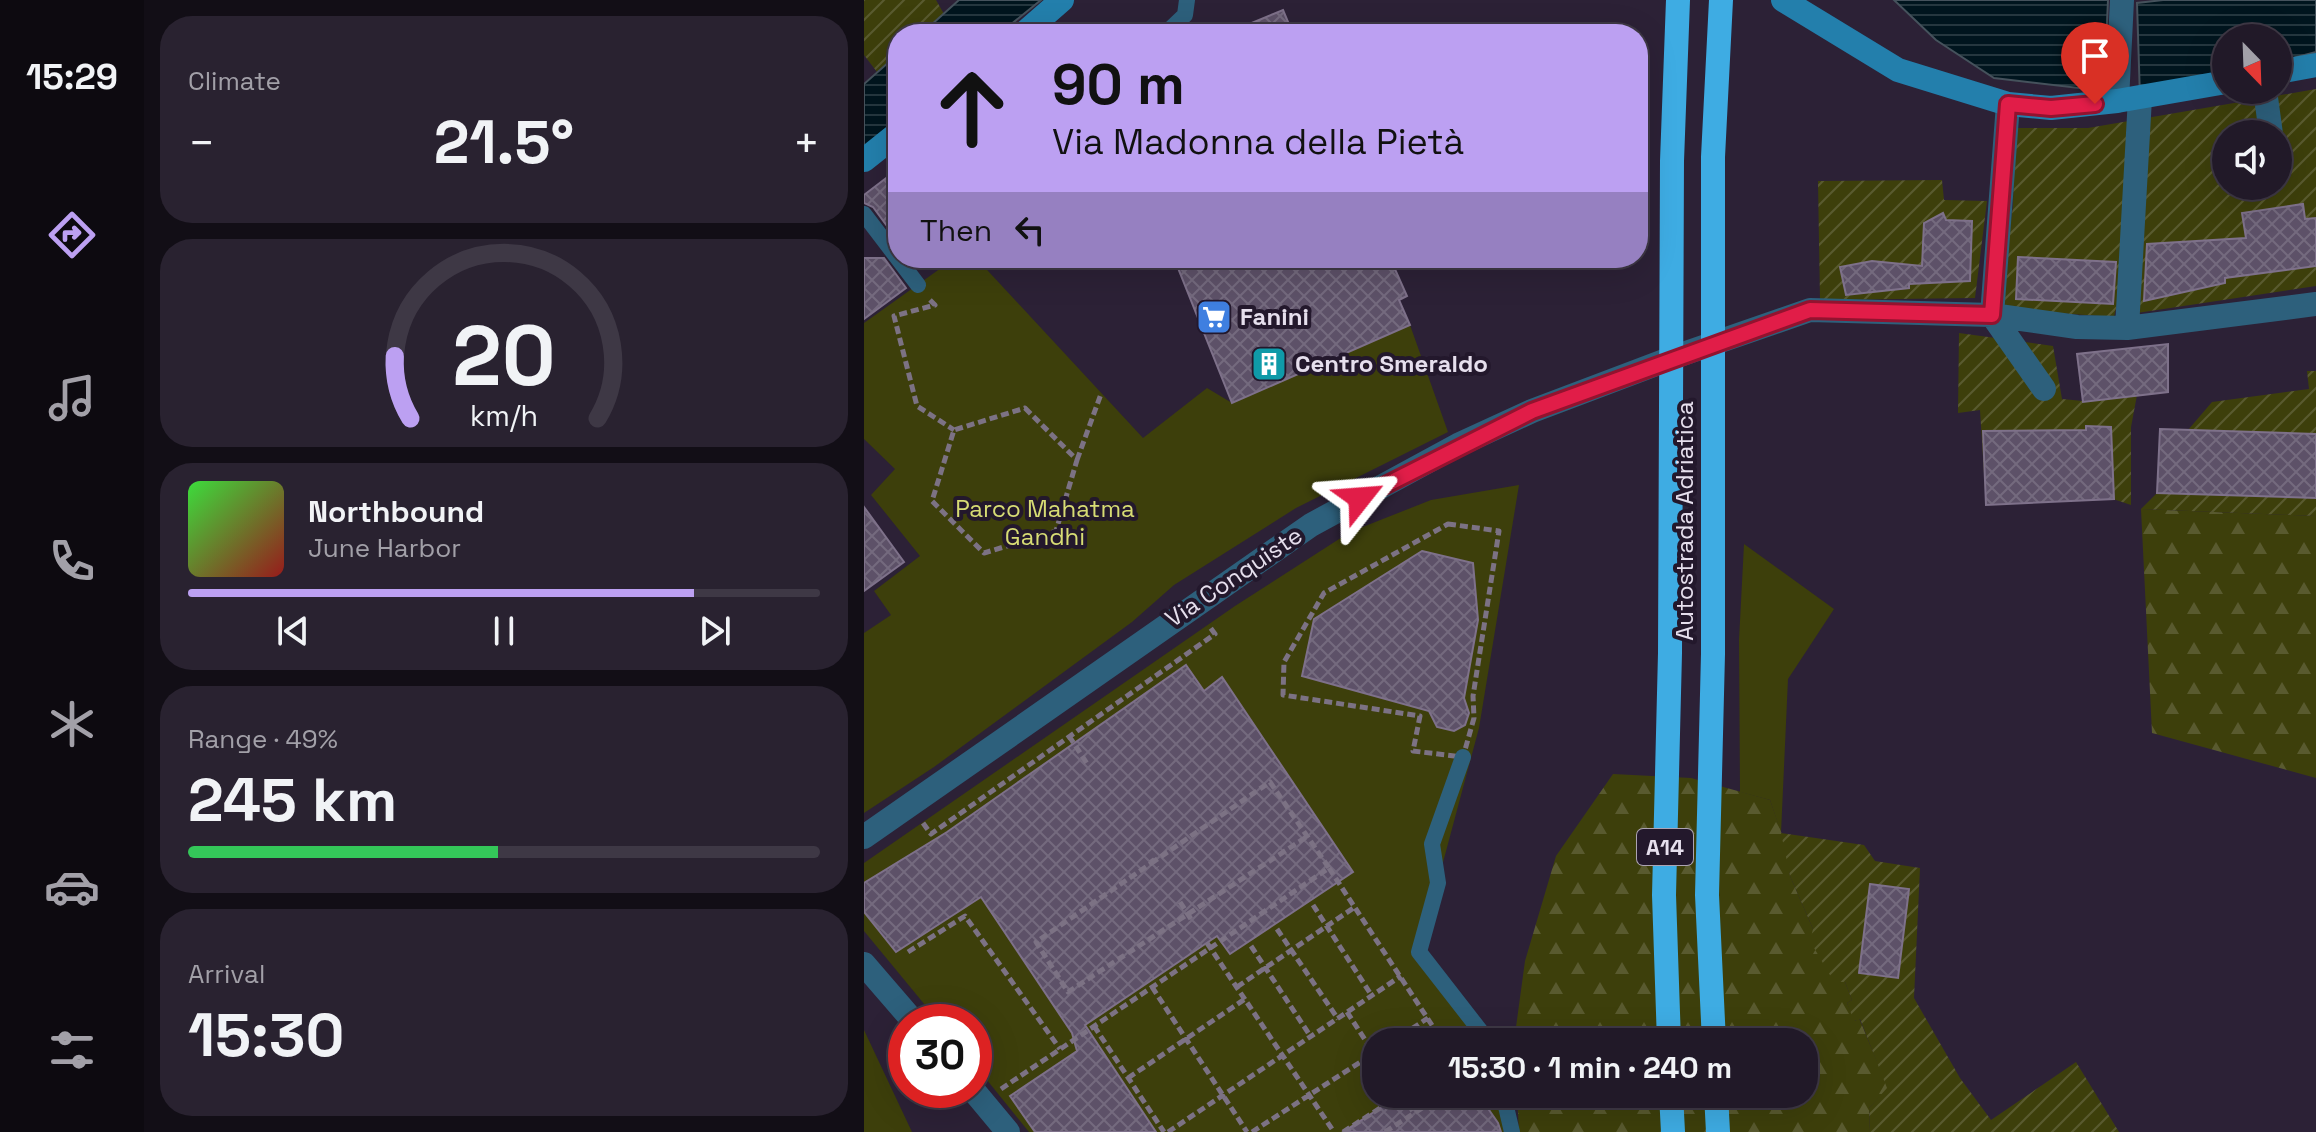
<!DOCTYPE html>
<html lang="en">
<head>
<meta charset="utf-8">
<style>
  body { margin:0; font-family:"Space Grotesk",sans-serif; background:#292230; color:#f1f3f6; height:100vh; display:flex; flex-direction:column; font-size:30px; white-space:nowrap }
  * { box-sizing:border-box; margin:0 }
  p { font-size:26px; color:#a2a0a8 }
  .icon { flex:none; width:44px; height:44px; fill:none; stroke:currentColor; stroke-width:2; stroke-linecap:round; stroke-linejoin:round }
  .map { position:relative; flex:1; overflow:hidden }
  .panel { display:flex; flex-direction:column; gap:16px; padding:16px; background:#120e16; width:720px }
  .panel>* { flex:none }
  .top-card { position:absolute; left:24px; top:24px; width:760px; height:244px; border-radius:32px; box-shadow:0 8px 32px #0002,0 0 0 2px #3e3845; background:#bca0f2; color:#111; overflow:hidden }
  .needle { width:52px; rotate:157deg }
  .tools { position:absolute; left:1348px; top:24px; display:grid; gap:16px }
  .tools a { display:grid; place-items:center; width:80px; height:80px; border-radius:50%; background:#211928; box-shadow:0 8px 32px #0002,0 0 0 2px #3e3845; font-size:40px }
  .speed { position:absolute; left:24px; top:1004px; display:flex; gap:16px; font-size:40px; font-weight:700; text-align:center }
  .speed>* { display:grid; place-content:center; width:104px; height:104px; border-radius:50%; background:#211928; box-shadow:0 8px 32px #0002,0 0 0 2px #3e3845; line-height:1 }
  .speed .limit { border:12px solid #d22; background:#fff; color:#111 }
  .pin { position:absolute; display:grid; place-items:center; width:68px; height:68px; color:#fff; margin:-82px -34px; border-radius:50% 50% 50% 0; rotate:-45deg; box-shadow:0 0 8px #0007 }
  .pin .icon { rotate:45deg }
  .me { position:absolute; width:88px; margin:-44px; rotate:62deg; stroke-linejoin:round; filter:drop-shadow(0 0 6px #0008) }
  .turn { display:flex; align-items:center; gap:28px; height:168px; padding:0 32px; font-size:36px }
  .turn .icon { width:104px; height:104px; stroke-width:2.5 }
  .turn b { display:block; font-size:56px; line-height:68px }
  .then { display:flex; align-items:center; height:76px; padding:0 32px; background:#0003; gap:16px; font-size:30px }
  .big { font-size:60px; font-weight:700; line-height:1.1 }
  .panel .tile { flex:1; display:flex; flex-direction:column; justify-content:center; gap:12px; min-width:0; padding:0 28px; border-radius:32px; background:#292230 }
  .panel .dial { align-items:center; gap:0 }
  .dial svg { height:208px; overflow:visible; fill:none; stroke:#3e3845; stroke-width:7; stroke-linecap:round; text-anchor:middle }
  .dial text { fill:#f1f3f6; stroke:none }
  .song { display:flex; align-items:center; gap:24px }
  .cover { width:96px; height:96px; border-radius:12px; background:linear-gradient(135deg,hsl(120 70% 55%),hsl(0 70% 35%)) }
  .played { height:8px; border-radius:4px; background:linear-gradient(90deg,#bca0f2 80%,#3e3845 80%) }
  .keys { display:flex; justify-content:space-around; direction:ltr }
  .heat { display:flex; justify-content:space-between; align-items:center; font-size:44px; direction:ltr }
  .charge { height:12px; border-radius:6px; background:linear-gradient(90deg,#34c759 49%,#3e3845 0) }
  .trip { position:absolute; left:498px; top:1028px; width:456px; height:80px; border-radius:32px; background:#211928; box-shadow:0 8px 32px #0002,0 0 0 2px #3e3845; font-weight:700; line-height:80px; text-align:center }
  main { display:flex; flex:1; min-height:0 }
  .tabs { display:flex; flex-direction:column; width:144px; justify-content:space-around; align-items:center; background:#0d0a10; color:#a2a0a8 }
  .tabs .icon { width:56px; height:56px }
  .tabs .selected { color:#bca0f2 }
  .tabs b { font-size:36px; color:#f1f3f6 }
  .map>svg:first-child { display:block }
  .green { fill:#3d3f0b }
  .forest { fill:url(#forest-firs) }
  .garden { fill:url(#garden-furrows); fill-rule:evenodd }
  .water { fill:url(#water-rules); stroke:#45525c; stroke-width:2 }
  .building { fill:url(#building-cross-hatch); stroke:#7e718a; stroke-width:2 }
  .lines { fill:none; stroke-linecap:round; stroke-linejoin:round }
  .path { stroke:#7c7284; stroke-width:5; stroke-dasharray:8 4; stroke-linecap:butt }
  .lane { stroke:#2d607c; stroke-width:16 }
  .street { stroke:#2d607c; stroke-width:24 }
  .secondary { stroke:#237fac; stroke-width:24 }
  .highway { stroke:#3eace3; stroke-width:24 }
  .route-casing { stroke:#92132f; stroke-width:20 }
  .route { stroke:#e11d48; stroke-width:14 }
  .labels { text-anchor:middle; stroke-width:8; stroke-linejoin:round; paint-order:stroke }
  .shield { fill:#23182c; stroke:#aca3b3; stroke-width:2 }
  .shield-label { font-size:22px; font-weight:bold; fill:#e6dfed }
  .poi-label { font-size:24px; font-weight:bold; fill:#e6dfed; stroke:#23182c; text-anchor:start }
  .park-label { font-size:24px; fill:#d7dc74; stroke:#23182c }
  .street-label { font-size:24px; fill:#e6dfed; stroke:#23182c }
</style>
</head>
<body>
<main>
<nav class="tabs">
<b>15:29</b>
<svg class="icon selected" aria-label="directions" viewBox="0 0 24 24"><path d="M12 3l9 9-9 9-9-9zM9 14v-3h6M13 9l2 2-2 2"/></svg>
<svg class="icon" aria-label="music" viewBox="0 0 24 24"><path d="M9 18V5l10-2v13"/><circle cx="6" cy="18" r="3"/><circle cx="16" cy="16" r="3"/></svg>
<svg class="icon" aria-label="phone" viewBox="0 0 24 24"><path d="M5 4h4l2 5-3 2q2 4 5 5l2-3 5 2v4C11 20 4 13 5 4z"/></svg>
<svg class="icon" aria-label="climate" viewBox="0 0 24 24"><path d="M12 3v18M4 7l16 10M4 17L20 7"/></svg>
<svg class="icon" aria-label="car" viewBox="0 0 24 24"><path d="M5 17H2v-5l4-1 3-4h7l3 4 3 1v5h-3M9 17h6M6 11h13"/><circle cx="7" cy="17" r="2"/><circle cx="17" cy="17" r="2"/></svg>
<svg class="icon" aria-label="filters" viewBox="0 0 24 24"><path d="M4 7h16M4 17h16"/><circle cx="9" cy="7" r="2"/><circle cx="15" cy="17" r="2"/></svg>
</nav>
<section class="panel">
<div class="tile"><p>Climate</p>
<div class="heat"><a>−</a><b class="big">21.5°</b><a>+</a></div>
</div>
<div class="tile dial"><svg viewBox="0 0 100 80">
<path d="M14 69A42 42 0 1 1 86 69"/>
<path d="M14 69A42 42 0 0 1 8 45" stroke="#bca0f2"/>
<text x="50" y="56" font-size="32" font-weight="700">20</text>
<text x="50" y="72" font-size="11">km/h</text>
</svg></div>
<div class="tile">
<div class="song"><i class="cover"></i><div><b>Northbound</b><p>June Harbor</p></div></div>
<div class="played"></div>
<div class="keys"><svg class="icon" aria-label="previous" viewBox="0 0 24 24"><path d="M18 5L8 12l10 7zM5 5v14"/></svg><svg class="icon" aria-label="pause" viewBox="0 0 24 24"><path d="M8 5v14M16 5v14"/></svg><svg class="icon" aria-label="next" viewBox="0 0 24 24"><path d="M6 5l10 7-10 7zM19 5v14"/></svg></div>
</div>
<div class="tile"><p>Range · 49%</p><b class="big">245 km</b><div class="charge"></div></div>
<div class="tile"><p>Arrival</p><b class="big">15:30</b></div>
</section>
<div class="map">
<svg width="1452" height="1132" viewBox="0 0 1452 1132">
  <defs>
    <pattern id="forest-firs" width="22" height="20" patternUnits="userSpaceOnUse" patternTransform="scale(2)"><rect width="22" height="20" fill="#3d3f0b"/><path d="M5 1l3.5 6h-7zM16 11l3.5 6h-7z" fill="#595a2f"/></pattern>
    <pattern id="garden-furrows" width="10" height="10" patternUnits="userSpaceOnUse" patternTransform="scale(2)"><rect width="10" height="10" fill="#3d3f0b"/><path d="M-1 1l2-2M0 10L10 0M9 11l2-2" fill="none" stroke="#595a2f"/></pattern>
    <pattern id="water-rules" width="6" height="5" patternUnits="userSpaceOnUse" patternTransform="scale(2)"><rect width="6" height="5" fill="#00151e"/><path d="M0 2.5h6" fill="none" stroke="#25373f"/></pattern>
    <pattern id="building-cross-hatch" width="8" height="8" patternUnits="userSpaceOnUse" patternTransform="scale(2)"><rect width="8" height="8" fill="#5d5168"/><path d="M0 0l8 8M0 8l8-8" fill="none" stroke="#746a7e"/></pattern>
  </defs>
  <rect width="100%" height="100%" fill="#2c2136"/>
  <path class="green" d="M91,258H112L279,438L343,388L368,403L546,325L584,432L432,508L310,585L268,622L70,767L0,813V633L27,615L10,591L56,556L7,495L31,469L0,439V323Z
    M655,485L615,728L555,952L625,1042H512V1094H639L648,1132H165L110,1064V1022H75L0,931V863L371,606L486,532L567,500Z
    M880,544L970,609L924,679L917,833L906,800L876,792L875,640Z
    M0,1029V1030L48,1132H0Z"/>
  <path class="forest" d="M1277,509L1452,516V778L1288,733Z
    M749,774L827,778L906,800L922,846L926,876L949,929L981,982L988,1000L983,1003L991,1021L995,1018L1024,1088L1005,1108L1006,1132H655L653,1094H940V1042H650L661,961L692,856Z"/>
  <path class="garden" d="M0,0H72L80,14L57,34H34V54L13,72L0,55Z
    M1452,89V286L1273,313L1267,242L1250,317L1135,309L1149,206L1151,128H1224ZM1362,134H1414V186H1362Z
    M1078,180L1080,200L1123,201L1111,298L956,300L954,181Z
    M1095,333L1189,346L1198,399L1219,401L1273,395L1267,427V505L1249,499L1122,505L1116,410L1094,413Z
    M1443,371H1452V516L1277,509L1293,493L1296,429L1324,430L1348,402L1445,389Z
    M917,833L1000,845L1011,861L1056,868L1050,998L1096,1078L1127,1120L1212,1062L1255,1132H1006L1005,1108L1023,1088L996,1019L990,1021L983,1003L988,1000L981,982H970L946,941L949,929L926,876Z"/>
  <path class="water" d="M95,0H177L135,34H57Z
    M1030,0H1244L1240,91L1130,78L1072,40Z
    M1299,0H1452V52L1414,62V38H1362V75L1276,98L1273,3Z
    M34,54V119L0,147V84Z"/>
  <path class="building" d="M419,10L429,34H361Z
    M34,169V224L26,230L9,207L0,203V195Z
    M1439,204L1441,219L1452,218V266L1361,278V283L1280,301L1283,244L1382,238L1378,213Z
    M1079,213L1082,220L1108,221L1106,281L1045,284V288L982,295L976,267L1008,261L1058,266L1060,223Z
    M1154,257L1252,262L1249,304L1152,299Z
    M0,258H20L42,288L0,319Z
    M310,258H526L543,296L535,300L546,325L368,403Z
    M1304,344V392L1219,402L1213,354Z
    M1222,426L1247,427L1250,499L1122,505L1119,431L1222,430Z
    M1296,429L1452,434V498L1293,493Z
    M0,507L40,562L0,591Z
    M558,551L609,563L614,620L600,698L605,713L601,725L590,731L573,727L565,711L438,676L450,619Z
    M322,665L340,691L358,677L489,872L366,954L353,936L221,1025L292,1132H171L146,1096L213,1051L208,1033L117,897L32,952L0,912V883L83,832Z
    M1006,884L1045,889L1034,978L995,973Z
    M538,1094H614L634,1123L637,1132H479Z"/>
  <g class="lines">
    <path class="path" d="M66,300L71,305L30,316L53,406L90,430
      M161,408L213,460L192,531L120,553L68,501L90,430Z
      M213,460L237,394
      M584,524L635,531L609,696L610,718L599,757L549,751L556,716L419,695L420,662L460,593Z
      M205,736L224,765
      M59,823L67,834L351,634L345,626
      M287,859L289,862L172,942L204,992L444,836
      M465,868L579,1042
      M316,902L327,919
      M449,905L508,996
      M413,929L474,1019
      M343,943L470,1132
      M387,946L447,1037
      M44,952L101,916L196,1049
      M288,987L383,1132
      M373,987L491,907
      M483,1012L511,1055
      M230,1026L300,1132
      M528,1042L564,1018
      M264,1078L381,999
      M137,1089L465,868L406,782L289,862L293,868
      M538,1094L550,1113
      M304,1132L537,976
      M388,1132L512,1052
      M479,1132L538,1094
      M521,1132L580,1094"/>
    <path class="lane" d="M301,34L321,15L323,0
      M0,214L54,285
      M599,757L568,844L574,883L555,952L625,1042
      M639,1094L648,1132"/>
    <path class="street" d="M1401,90L1407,134
      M1253,101L1258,0
      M1144,104L1128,315L1180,389
      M1263,328L1276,98
      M0,837L447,525L594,445L668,411L816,355L946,310L1128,315L1213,327L1263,328L1452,304
      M0,964L50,1022
      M109,1090L144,1132"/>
    <path class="secondary" d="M919,0L1034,70L1144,104L1187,108L1253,101L1362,82
      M159,34L198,0
      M1414,72L1452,65
      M0,160L34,133"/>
    <path class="highway" d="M805,1042L800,895L806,653L808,161L814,0
      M850,1042L843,895L849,654V157L857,0
      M807,1094L809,1132
      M852,1094L854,1132"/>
  </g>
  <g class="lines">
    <defs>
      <path id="route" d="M496,498L668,411L946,310L1128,315L1144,104L1187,108L1231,104"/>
    </defs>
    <use href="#route" class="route-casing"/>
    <use href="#route" class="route"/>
  </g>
  <defs>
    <symbol id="supermarket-square" viewBox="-11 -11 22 22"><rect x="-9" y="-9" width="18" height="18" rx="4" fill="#3f7fe0" stroke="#23182c"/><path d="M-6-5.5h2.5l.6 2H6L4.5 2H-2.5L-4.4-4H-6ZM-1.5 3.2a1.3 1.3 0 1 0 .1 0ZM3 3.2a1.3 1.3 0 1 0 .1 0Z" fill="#fff"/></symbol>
    <symbol id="building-square" viewBox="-11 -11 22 22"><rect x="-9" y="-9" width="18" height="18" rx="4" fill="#0f9aa8" stroke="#23182c"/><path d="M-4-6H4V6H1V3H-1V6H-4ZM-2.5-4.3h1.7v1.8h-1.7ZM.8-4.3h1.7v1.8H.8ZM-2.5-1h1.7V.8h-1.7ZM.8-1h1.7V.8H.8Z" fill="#fff"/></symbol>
  </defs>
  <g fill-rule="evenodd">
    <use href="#supermarket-square" x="330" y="297" width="40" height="40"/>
    <use href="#building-square" x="385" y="344" width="40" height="40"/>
  </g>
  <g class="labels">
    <rect class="shield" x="773" y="829" width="56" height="36" rx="6"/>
    <g class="shield-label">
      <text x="801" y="855">A14</text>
    </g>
    <g class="poi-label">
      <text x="376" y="325">Fanini</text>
      <text x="431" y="372">Centro Smeraldo</text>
    </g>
    <g class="park-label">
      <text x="181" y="517">Parco Mahatma<tspan x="181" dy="28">Gandhi</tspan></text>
    </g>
    <g class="street-label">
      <text transform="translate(821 521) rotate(-90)" y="8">Autostrada Adriatica</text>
      <text transform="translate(370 577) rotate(-34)" y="8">Via Conquiste</text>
    </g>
  </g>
</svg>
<div class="tools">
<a><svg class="needle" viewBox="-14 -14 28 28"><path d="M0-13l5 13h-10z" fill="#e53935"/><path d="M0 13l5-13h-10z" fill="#a2a0a8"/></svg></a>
<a><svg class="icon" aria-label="sound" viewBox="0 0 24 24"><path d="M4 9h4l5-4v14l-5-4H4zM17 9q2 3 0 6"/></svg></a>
</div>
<div class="speed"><div class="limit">30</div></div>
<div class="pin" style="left:1231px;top:104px;background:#d93025"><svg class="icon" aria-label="arrive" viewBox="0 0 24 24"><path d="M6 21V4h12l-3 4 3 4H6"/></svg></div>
<svg class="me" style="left:496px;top:498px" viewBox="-20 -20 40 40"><path d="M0-17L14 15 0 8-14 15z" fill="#e11d48" stroke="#fff" stroke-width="4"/></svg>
<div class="trip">15:30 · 1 min · 240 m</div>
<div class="top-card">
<div class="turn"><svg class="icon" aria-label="ahead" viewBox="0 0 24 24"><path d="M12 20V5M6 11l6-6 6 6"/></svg><div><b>90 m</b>Via Madonna della Pietà</div></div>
<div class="then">Then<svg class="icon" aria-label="left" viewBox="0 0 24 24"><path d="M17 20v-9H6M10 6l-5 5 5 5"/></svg></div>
</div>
</div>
</main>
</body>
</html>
